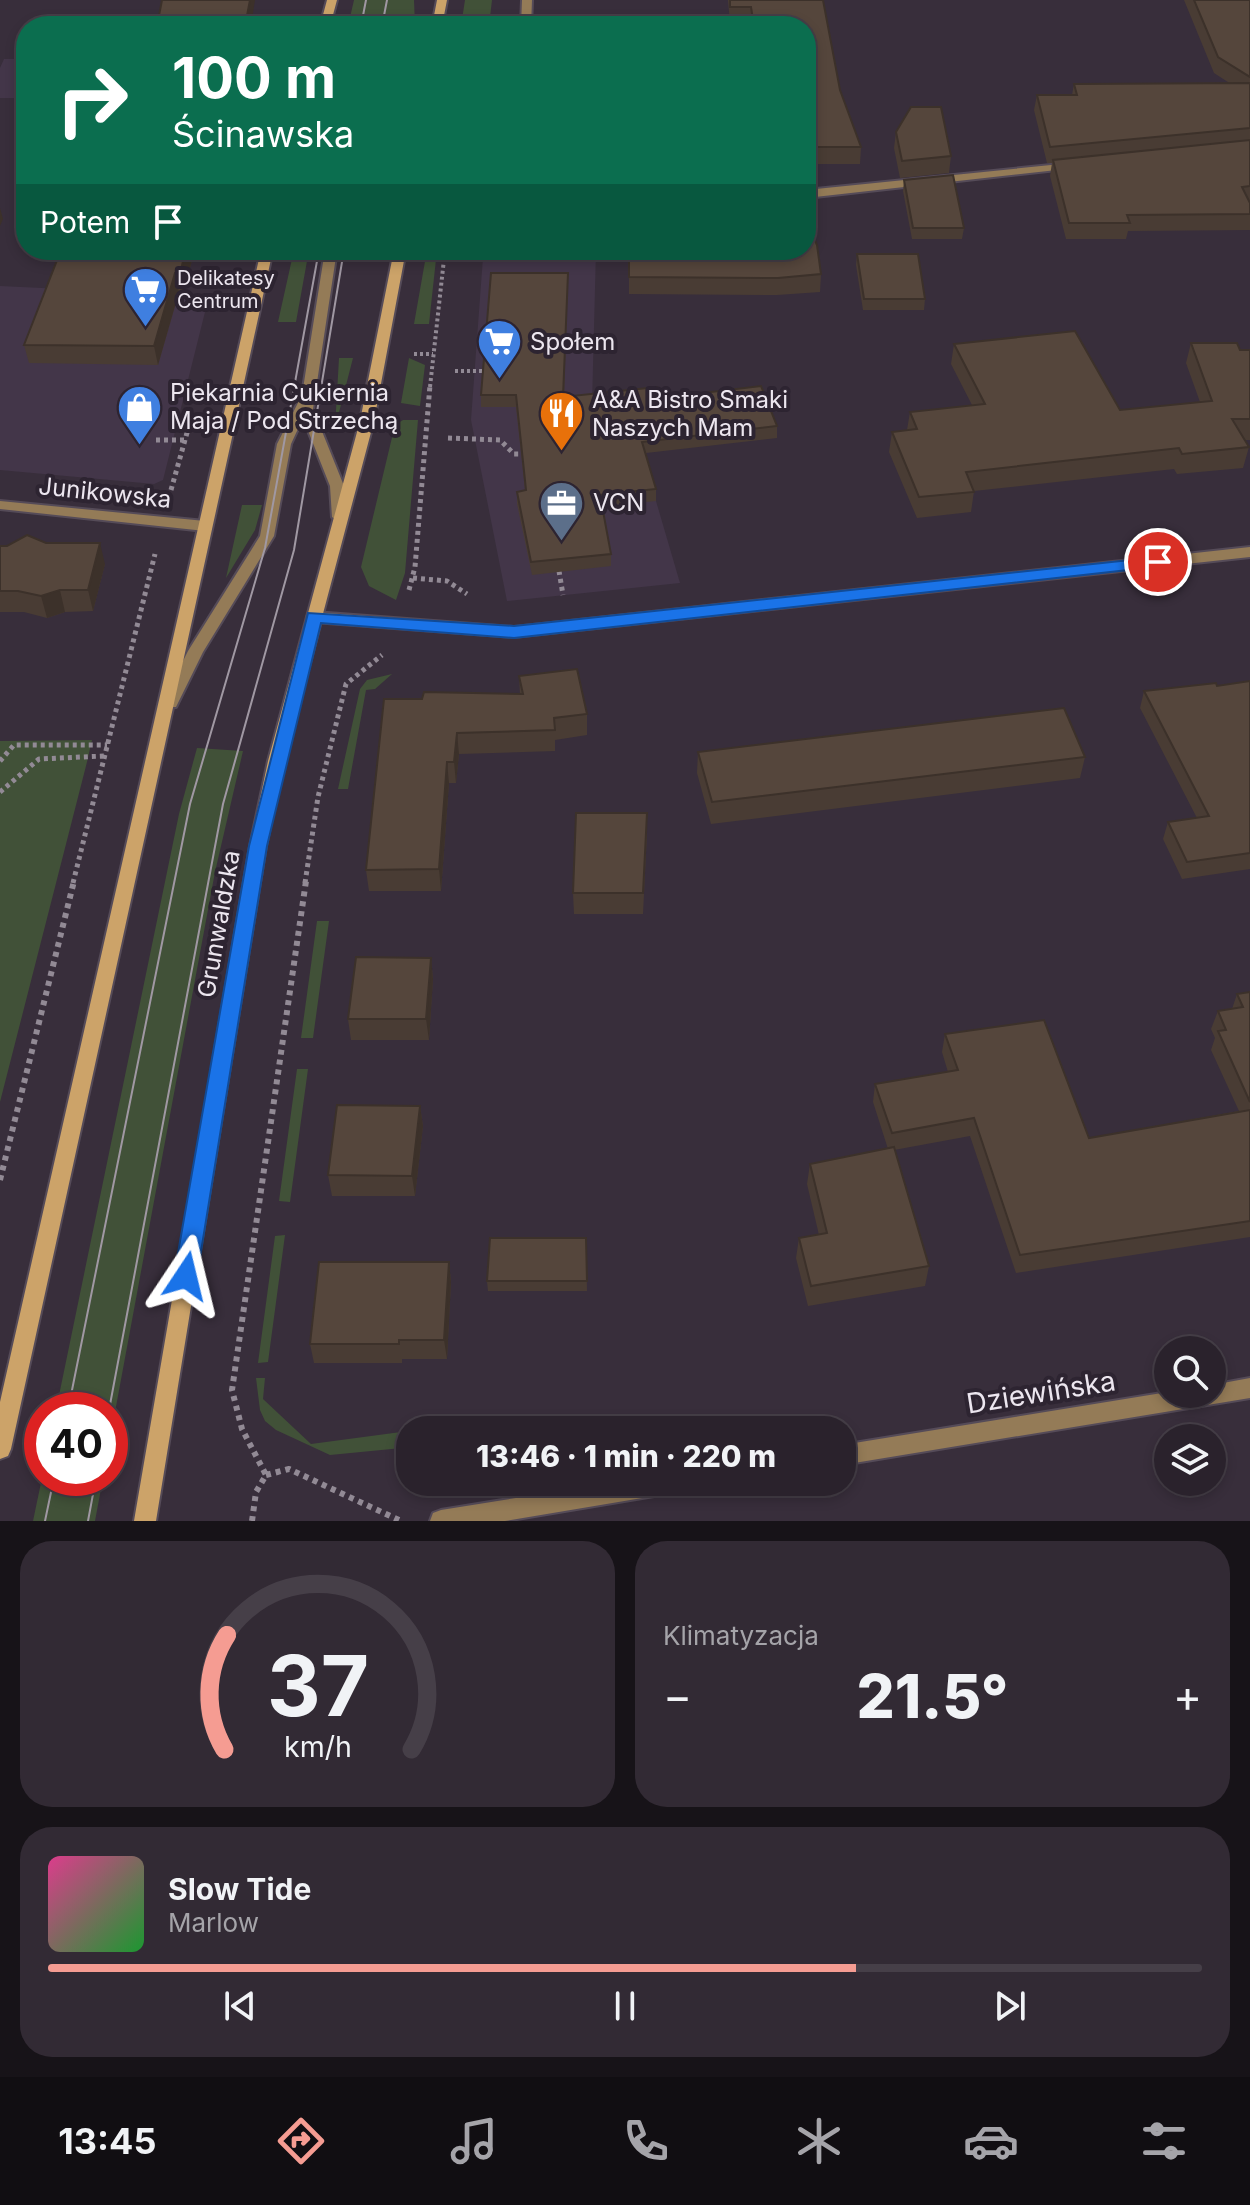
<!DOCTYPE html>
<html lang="pl">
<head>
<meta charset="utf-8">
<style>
  body { margin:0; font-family:Inter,sans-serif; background:#322a34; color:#f1f3f6; height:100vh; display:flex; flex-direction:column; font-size:30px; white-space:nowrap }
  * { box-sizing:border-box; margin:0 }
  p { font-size:26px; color:#a5a4a9 }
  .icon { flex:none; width:44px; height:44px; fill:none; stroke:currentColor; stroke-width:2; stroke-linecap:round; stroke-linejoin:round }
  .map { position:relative; height:1521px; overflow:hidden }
  .panel { display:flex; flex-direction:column; gap:20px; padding:20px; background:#171318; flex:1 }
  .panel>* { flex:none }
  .banner { position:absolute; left:16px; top:16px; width:800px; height:244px; border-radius:32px; box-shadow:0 4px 12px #0003,0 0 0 2px #463f48; background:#0b6e4f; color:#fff; overflow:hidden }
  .buttons { position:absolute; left:1154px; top:1336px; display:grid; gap:16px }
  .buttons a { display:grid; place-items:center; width:72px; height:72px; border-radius:50%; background:#2a222c; box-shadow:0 4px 12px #0003,0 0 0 2px #463f48; font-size:40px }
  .speed { position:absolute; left:24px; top:1392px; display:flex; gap:16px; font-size:40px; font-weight:700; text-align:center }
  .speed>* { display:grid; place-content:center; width:104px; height:104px; border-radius:50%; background:#2a222c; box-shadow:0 4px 12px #0003,0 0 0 2px #463f48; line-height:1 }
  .speed .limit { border:12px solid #d22; background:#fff; color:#111 }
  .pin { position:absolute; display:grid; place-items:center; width:68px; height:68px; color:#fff; margin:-34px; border:4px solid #fff; border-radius:50%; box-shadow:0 2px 8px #0007 }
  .me { position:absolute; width:88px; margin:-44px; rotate:10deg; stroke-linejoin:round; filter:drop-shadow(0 0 6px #0008) }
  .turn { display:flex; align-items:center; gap:28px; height:168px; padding:0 24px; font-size:36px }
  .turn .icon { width:104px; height:104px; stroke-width:2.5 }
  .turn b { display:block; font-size:56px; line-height:68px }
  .then { display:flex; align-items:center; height:76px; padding:0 24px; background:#0003; gap:16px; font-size:30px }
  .big { font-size:60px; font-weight:800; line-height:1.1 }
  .panel .card { flex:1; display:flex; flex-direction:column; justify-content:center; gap:12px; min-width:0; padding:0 28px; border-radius:32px; background:#322a34 }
  .panel .dial { align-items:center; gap:0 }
  .dial svg { height:208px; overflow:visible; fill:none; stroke:#463f48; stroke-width:7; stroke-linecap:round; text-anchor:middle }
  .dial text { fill:#f1f3f6; stroke:none }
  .song { display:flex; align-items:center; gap:24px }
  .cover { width:96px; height:96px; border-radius:12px; background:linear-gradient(135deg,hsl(330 70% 55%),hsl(130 70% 35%)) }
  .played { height:8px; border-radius:4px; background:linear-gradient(90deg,#f59c92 70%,#463f48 70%) }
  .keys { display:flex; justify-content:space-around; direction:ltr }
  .heat { display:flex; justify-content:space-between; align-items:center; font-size:44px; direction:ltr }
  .panel .tiles { flex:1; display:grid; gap:20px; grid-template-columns:1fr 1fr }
  .card:last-child { grid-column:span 2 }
  .trip { position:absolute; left:396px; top:1416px; width:460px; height:80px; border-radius:32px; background:#2a222c; box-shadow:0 4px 12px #0003,0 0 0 2px #463f48; font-weight:800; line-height:80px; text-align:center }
  .tabs { display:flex; height:128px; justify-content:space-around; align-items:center; background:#110e12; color:#a5a4a9 }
  .tabs .icon { width:56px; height:56px }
  .tabs .selected { color:#f59c92 }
  .tabs b { font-size:36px; color:#f1f3f6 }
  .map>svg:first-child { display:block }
  .built { fill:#433649 }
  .green { fill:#415138 }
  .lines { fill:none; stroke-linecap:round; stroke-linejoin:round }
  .lane-casing { stroke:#554b58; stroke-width:4 }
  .street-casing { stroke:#554b58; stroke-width:4 }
  .secondary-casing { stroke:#554b58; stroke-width:4 }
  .path-far2 { stroke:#928a95; stroke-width:4; stroke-dasharray:3 3; stroke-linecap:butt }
  .path-far1 { stroke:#928a95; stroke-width:5; stroke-dasharray:4 4; stroke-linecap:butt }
  .path { stroke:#928a95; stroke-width:6; stroke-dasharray:5 5; stroke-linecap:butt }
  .lane { fill:#947b57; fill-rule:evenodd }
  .street { fill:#947b57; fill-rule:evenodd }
  .secondary { fill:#cca369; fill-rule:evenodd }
  .tram { stroke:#a098a3; stroke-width:2 }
  .wall { fill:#493c34 }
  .shaded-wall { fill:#3c312a }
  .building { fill:#55463c; stroke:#3c312a; stroke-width:2 }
  .route { fill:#1a73e8; stroke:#114b97; stroke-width:2 }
  .labels { text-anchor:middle; stroke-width:8; stroke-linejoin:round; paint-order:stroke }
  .far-poi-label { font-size:20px; fill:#ece6ef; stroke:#2d2431; text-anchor:start }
  .poi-label { font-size:24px; fill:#ece6ef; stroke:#2d2431; text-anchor:start }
  .street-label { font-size:24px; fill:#ece6ef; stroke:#2d2431 }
  .near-street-label { font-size:28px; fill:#ece6ef; stroke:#2d2431 }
</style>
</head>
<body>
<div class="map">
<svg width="1250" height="1521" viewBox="0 0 1250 1521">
  <rect width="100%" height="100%" fill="#382e3b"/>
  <path class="built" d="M4,59H26V98H0V68Z
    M494,250H596L592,405L656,501L680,583L507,601L471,420L483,257Z
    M0,286L209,296L163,480L154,484L0,470Z"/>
  <path class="green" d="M354,0H414L415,26H348Z
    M465,0H492L489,26H461Z
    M294,250H309L296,322H278Z
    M427,250H437L429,324H414Z
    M339,358H353L335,428Z
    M409,358L425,365L420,406L401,403Z
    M403,420H418L405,573L396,600L369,586L361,567L395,425Z
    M242,505H262L255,530L226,578Z
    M392,674L375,689L366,690L348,789H338L360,689L367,680Z
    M92,740L87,762L0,1102V741Z
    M197,748L243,751L215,872L110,1439V1410H56L179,814Z
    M317,921H329L313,1038H301Z
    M297,1069H308L290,1202L279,1201Z
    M285,1235L268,1362L258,1363L275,1236Z
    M256,1378H265L263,1399L311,1444L401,1432L402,1448L330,1455L276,1430L265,1421L260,1410Z
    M42,1478H103L95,1521H33Z"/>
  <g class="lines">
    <defs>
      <path id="lane" d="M325,250H337L313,409L344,486L346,517L339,522L332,517L330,486L303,418L291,444L274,536L203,652L176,707H164L162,703L188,651L260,536L277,444L302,395Z"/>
      <path id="street" d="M522,0H532L531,26H521Z
        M1071,163L1077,166L1075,168L806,198V190Z
        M0,501L205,521L212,526L205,531L0,509Z
        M1250,547V557L514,637L314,622L307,617L314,612L514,627Z
        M1250,1378V1398L842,1465V1445L1168,1392V1394H1212V1385Z
        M615,1482H689L686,1489L678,1492L505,1521H430L433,1513L441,1510Z"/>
      <path id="secondary" d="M327,0H337L330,26H320Z
        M437,0H447L442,26H432Z
        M261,250H273L11,1449L8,1456L0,1459V1402Z
        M394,250H406L374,421L284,761L266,846L156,1521H134L250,846L268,761L360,421Z"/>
    </defs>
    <use href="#lane" class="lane-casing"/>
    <use href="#street" class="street-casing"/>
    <use href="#secondary" class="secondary-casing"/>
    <path class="path-far2" d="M414,354H433
      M455,371H484
      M430,387L445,250"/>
    <path class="path-far1" d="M448,438L500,440L514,454H525
      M156,440H185
      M171,490L190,422
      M559,571L563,595
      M413,578L447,581L467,594
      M409,590L415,567L430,385
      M0,761L14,745H107
      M0,792L39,759L104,756
      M73,883L155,554
      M305,883L318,797L346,684L382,655"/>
    <path class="path" d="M0,1180L74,881
      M266,1475L289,1469L401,1521
      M252,1521L256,1492L266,1475L242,1429L232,1390L306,881"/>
    <use href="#lane" class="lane"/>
    <use href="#street" class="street"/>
    <use href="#secondary" class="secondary"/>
    <path class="tram" d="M361,26L366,0
      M382,26L387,0
      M68,1410L190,804L265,548L319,250
      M109,1410L223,804L294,550L344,250
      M45,1521L54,1478
      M88,1521L96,1478"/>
  </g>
  <path class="wall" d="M728,0H823L840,90L861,147L860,164H806V26H751L750,23H730Z
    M1184,0H1250V230L1128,231L1126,239H1066L1050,176L1052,163H1047L1034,110L1037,95H1072L1074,84H1231L1214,73Z
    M896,132L951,156L949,173L900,178L894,148Z
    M904,180L964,228L962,239H912L903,191Z
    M195,250L183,292H179L158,365L29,363L24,345Z
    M629,250L821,274L820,292L777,295L629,294Z
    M857,254L925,299L924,310H863L856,265Z
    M568,273L564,397L661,398L777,426V438L646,453L656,489V501L602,506L611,554V566L532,575L517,504V492L525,490L516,407H481V395Z
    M1191,343L1240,350H1250V440H1244L1249,447L1243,468L1177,474L1174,469L974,491L971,512L917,518L889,452L892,432L907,430L910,412L972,405L951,364L954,344L1120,410L1200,402L1186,363Z
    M46,543L105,564L93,611L65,612L47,618L24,612H0V546Z
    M519,676L587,714V735L555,740V751L459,754L456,783H449L441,891H369L366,870L422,699L520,694Z
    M1250,681V869L1182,879L1163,839L1168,822L1197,818L1140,708L1144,691L1217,686Z
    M698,752L1085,757L1080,778L711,824L697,773Z
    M647,834L643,914H574L573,893Z
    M431,958L433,979L429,1040H351L348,1019Z
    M1250,992V1237L1016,1273L970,1136L894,1150L929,1266L925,1286L808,1306L796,1258L799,1238L819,1235L807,1184L810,1164L888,1149L873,1102L875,1084L948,1072L942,1052L945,1034L1089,1138L1239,1111L1211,1050L1215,1038L1211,1029L1218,1011L1232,1009L1237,994Z
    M420,1106L423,1126L415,1196H332L328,1175Z
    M586,1238L587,1291H488L487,1281Z
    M449,1262L451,1282L447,1359H402V1363H314L310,1344Z"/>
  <path class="shaded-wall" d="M250,0H255L251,26H245Z
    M0,208L3,219L0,226Z
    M186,250H195L183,292L180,273Z
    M175,273L179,292L158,365L154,346Z
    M100,543L105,564L93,611L88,590Z
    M60,590L65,612L47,618L41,596Z
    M457,733L459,754L456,783L454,762Z
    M447,762L449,783L441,891L439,869Z
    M431,958L433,979L429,1040L426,1019Z
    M420,1106L423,1126L415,1196L412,1176Z
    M449,1262L451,1282L447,1359L444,1340Z"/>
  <path class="building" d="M162,0H250L245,26H157Z
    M730,0H823L840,90L861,147H806V26H754L751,7H730Z
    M1194,0H1250V77L1218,57Z
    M567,23H633V26H567Z
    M1250,83V128L1050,147L1037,95H1077L1074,84Z
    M911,107H941L951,156L902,161L896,132Z
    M1250,140V186L1242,187L1250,203V214L1127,215L1130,223H1069L1053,160Z
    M953,175L964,228H913L904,180Z
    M806,220L817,245L821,274L778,278L629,277V250H806Z
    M61,250H186L180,273H175L154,346L24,345Z
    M857,254H918L925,299H864Z
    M491,273H568L563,397L657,387L661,398L761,386L777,426L642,442L656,489L600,495L611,554L531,562L517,492L526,490L516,395H481Z
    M1075,331L1120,410L1212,401L1191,343H1237L1240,350H1250V419H1232L1249,447L1182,454L1179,448L966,472L974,492L919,497L892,432L917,429L910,412L985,404L954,344Z
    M27,535L46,543H100L88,590H60L41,596L18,591H0V546H7Z
    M577,669L587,714L554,718L555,730L457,733L454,762H447L439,869L366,870L384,699H422L424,692L523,694L519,676Z
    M1250,681V853L1187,862L1168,822L1209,816L1144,691L1216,683L1217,686Z
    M1064,708L1085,757L712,802L698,752Z
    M576,813H647L643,893H573Z
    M356,957L431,958L426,1019H348Z
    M1250,992V1102L1218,1031L1226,1030L1218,1011L1243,1007L1237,994Z
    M1044,1020L1089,1138L1250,1110V1221L1020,1255L974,1118L892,1133L875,1084L958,1070L945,1034Z
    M337,1105L420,1106L412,1176L328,1175Z
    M894,1147L929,1266L811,1286L799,1238L827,1233L810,1164Z
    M490,1238H586L587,1281H487Z
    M319,1262H449L444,1340H399V1344H310Z"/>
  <path class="route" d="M1158,557L1166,562L1164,566L514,638L321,623L267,846L197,1276L194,1283L186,1286L178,1283L174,1276L249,846L308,613L514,626Z"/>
  <defs>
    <symbol id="supermarket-pin" viewBox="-11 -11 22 30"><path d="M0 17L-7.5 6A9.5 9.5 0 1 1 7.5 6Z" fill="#3f7fe0" stroke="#2d2431"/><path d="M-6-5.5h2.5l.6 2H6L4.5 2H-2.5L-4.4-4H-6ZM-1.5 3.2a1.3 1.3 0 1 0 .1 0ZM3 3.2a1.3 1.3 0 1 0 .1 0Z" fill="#fff"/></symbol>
    <symbol id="shop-pin" viewBox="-11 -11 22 30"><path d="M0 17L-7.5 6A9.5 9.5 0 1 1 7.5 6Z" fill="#3f7fe0" stroke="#2d2431"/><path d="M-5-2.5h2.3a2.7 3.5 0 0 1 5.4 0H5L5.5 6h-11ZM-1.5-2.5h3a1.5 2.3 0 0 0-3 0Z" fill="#fff"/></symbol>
    <symbol id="restaurant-pin" viewBox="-11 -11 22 30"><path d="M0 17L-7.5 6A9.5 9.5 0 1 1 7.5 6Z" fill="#e8710a" stroke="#2d2431"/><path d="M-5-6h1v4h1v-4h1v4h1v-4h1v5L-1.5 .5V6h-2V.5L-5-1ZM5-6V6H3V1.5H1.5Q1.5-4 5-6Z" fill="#fff"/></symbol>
    <symbol id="office-pin" viewBox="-11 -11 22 30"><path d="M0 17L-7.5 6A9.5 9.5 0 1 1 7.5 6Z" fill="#5c6f8a" stroke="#2d2431"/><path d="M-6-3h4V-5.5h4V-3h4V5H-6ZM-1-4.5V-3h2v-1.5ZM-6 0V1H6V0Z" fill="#fff"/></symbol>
  </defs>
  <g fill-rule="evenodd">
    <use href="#supermarket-pin" x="120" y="264" width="51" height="69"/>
    <use href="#supermarket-pin" x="474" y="316" width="51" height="69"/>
    <use href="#shop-pin" x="114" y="382" width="51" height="69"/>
    <use href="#restaurant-pin" x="536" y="388" width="51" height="69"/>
    <use href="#office-pin" x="536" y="478" width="51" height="69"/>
  </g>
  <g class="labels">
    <g class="far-poi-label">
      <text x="177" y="285">Delikatesy<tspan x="177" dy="23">Centrum</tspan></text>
    </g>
    <g class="poi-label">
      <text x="530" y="350">Społem</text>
      <text x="170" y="401">Piekarnia Cukiernia<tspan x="170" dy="28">Maja / Pod Strzechą</tspan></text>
      <text x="592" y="408">A&amp;A Bistro Smaki<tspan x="592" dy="28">Naszych Mam</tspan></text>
      <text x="593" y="511">VCN</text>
    </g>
    <g class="street-label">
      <text transform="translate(105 493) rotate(6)" y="8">Junikowska</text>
      <text transform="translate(219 924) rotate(-80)" y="8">Grunwaldzka</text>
    </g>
    <g class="near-street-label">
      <text transform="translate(1041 1392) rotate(-9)" y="10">Dziewińska</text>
    </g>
  </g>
</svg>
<div class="buttons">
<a><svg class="icon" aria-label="search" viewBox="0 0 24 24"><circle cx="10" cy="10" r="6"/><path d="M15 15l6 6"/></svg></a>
<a><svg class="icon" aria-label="layers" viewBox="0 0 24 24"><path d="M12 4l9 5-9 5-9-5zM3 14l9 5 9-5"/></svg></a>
</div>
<div class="speed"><div class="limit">40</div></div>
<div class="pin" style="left:1158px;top:562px;background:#d93025"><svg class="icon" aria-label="arrive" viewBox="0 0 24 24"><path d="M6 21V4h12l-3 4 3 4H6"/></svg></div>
<svg class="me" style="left:186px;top:1276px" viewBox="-20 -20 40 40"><path d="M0-17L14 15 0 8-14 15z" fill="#1a73e8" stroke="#fff" stroke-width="4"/></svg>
<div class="trip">13:46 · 1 min · 220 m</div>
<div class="banner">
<div class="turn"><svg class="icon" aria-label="right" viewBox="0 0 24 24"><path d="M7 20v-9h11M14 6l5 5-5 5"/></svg><div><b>100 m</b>Ścinawska</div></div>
<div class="then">Potem<svg class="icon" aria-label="arrive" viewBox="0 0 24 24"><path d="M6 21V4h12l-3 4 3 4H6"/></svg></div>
</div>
</div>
<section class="panel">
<div class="tiles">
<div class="card dial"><svg viewBox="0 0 100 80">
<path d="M14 69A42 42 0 1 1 86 69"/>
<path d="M14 69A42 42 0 0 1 15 25" stroke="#f59c92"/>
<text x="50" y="56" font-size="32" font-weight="700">37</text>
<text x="50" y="72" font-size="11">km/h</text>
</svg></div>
<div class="card"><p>Klimatyzacja</p>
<div class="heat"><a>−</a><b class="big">21.5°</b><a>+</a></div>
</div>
<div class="card">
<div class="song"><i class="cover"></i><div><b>Slow Tide</b><p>Marlow</p></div></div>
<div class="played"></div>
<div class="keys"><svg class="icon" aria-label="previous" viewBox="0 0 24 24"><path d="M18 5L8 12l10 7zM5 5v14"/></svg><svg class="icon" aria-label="pause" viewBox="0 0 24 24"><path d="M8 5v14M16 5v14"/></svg><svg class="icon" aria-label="next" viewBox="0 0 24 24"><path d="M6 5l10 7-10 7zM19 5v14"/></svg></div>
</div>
</div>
</section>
<nav class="tabs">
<b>13:45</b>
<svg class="icon selected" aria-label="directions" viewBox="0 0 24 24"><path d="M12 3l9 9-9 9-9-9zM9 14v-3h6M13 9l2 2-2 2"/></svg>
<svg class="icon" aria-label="music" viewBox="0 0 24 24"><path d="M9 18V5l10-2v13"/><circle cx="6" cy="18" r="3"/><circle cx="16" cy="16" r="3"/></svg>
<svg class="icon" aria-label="phone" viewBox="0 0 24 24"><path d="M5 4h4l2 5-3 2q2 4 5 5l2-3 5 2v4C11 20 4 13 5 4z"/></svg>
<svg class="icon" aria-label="climate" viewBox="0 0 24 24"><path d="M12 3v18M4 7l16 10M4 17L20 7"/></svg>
<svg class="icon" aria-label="car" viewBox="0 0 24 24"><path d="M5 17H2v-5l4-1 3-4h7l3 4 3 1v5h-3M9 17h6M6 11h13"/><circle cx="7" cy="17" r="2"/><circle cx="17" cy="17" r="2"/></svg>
<svg class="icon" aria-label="filters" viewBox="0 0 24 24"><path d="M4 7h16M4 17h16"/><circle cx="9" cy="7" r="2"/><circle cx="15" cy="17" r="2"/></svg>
</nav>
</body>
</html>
